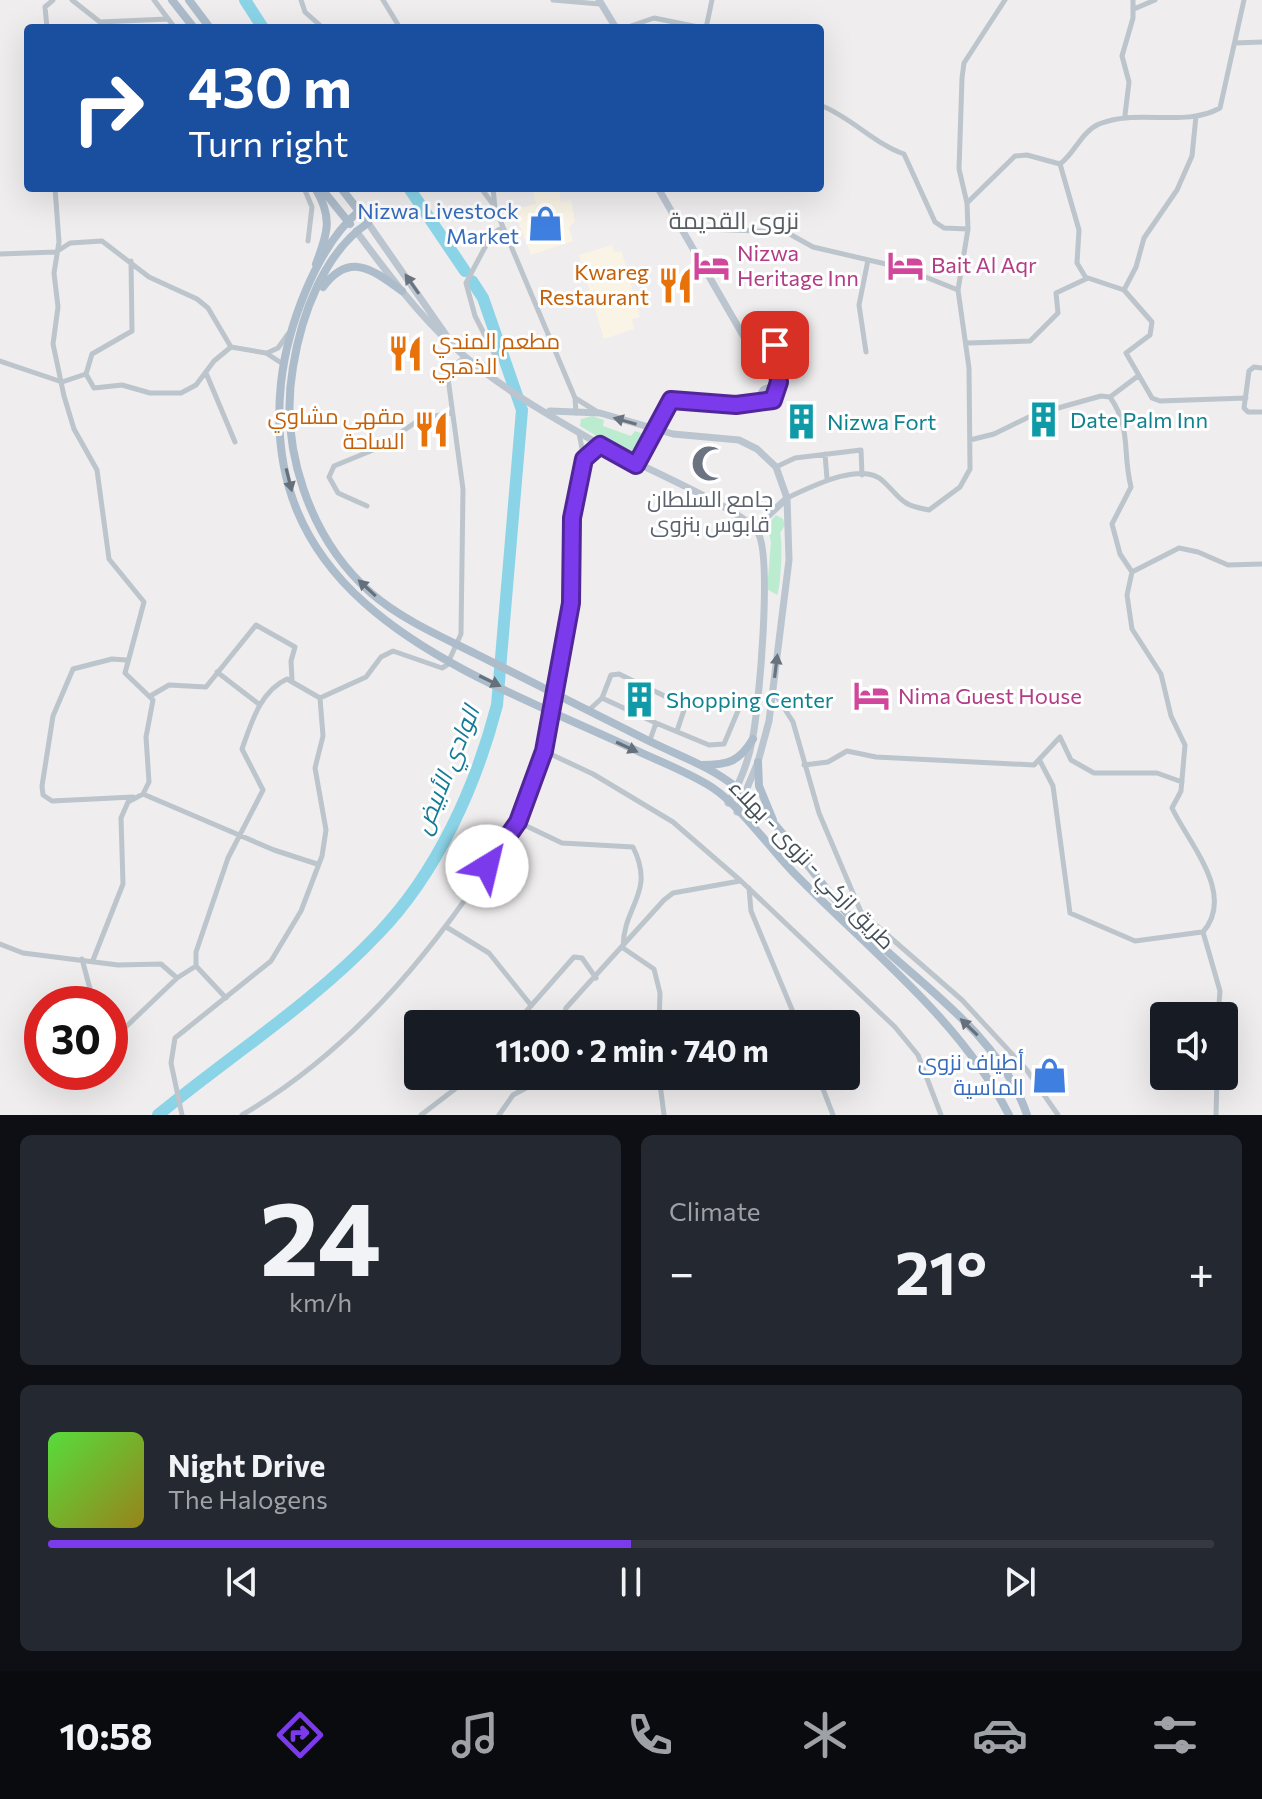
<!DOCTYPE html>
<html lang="en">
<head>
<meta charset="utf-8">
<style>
  body { margin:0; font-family:Commissioner,Cairo,sans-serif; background:#242831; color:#f1f3f6; height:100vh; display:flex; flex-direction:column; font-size:30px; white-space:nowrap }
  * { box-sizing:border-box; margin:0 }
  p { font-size:26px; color:#9ea1a6 }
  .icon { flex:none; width:44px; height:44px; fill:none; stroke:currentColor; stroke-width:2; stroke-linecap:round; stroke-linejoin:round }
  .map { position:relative; height:1115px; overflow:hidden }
  .drawer { display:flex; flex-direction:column; gap:20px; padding:20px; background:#0d0f14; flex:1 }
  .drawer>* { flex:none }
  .hud { position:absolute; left:24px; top:24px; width:800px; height:168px; border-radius:8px; box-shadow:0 8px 32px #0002; background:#1a4fa0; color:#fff; overflow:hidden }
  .controls { position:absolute; left:1150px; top:1002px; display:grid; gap:16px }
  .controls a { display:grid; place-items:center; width:88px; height:88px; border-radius:8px; background:#171b24; box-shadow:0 8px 32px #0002; font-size:40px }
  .speed { position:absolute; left:24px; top:986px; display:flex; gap:16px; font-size:40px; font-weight:700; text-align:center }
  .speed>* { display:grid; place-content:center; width:104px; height:104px; border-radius:50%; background:#171b24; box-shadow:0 8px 32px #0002; line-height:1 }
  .speed .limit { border:12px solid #d22; background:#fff; color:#111 }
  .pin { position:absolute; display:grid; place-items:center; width:68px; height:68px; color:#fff; margin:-34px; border-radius:16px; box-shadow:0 4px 12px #0006 }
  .me { position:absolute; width:88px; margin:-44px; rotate:36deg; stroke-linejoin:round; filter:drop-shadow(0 0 6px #0008) }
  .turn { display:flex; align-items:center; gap:28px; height:168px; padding:0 32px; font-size:36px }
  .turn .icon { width:104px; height:104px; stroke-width:2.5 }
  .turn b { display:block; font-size:56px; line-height:68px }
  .big { font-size:60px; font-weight:700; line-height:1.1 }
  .drawer .card { flex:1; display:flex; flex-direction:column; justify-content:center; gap:12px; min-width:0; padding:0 28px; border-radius:12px; background:#242831 }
  .drawer .dial { align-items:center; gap:0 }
  .dial b { font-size:104px; line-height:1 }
  .song { display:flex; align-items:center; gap:24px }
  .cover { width:96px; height:96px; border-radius:12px; background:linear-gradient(135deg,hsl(110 70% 55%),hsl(50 70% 35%)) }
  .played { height:8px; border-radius:4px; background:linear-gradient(90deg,#7c3aed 50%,#363941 50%) }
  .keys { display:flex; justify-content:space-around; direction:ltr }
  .heat { display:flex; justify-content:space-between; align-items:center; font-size:44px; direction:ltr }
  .drawer .tiles { flex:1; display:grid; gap:20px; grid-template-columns:1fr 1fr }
  .card:last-child { grid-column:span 2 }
  .trip { position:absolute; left:404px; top:1010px; width:456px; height:80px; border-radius:8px; background:#171b24; box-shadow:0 8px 32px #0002; font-weight:700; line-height:80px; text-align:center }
  .menu { display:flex; height:128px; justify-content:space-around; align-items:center; background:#090b0e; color:#9ea1a6 }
  .menu .icon { width:56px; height:56px }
  .menu .active { color:#7c3aed }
  .menu b { font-size:36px; color:#f1f3f6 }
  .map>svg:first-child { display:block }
  .commercial { fill:#faf4e6 }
  .green { fill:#bceccf }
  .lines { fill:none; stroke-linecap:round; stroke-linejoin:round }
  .river { stroke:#8bd4e7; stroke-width:12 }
  .street { stroke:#bcc4cc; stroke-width:5 }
  .secondary { stroke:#bbc5d0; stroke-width:7 }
  .primary { stroke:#adbccb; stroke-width:8 }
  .oneway { fill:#69737d }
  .oneway2 { fill:#65707b }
  .route-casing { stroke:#51269a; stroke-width:20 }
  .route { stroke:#7c3aed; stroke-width:14 }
  .labels { text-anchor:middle; stroke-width:6; stroke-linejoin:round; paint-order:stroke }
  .shop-label { font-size:22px; fill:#366cbe; stroke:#fff; text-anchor:end }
  .hotel-label { font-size:22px; fill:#b23c85; stroke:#fff; text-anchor:start }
  .food-label { font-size:22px; fill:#c56008; stroke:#fff; text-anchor:end }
  .culture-label { font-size:22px; fill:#0d838f; stroke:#fff; text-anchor:start }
  .worship-label { font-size:22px; fill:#5b616d; stroke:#fff }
  .street-label { font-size:22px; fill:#465059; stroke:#fff }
  .neighbourhood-label { font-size:24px; fill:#5a5d61; stroke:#fff }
  .water-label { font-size:24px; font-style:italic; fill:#137b98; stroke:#fff }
</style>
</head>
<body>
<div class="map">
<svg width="1262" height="1115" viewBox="0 0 1262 1115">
  <rect width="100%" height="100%" fill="#efeded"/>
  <path class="commercial" d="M559,188L561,202L571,200L575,221L569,228L573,241L531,255L513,209L536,204L533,191Z
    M612,245L614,252H622L640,317L632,319L634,329L604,339L579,255Z"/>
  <path class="green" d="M592,416L604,420L603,426L631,436L635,431L641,433L643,439L637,451L625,453L580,426L581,419Z
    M776,515L783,519L785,525L780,533C783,541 781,586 777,595L767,589L771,542L767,525Z"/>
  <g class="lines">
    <path class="river" d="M245,0L263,28
      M409,188L465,271
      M158,1115C231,1055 313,1003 378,934C437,873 476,786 497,705L522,410L483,298L472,281"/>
    <path class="street" d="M72,0L100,22L168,19
      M154,0L175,28
      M301,0L305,12L323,28
      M383,0L400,28
      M553,0L600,4
      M1134,9L1155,0
      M47,28L45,7L53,0
      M625,28L654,18L703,28
      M706,28L712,0
      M1235,43L1262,42
      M820,105C851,117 873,143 904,154L935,222L944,228L968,229
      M1125,115L1129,82L1122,56L1133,18V0
      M1060,164L1079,230L1077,263L1086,278
      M55,188L59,242L54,273L58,307L53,344L64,396L74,429L97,470L109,559L144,602L125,673L153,700L146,737L149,782L143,794L128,802L121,818L123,884L93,960
      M304,188L312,207L308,241
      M481,188L495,207
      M493,188L495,208L575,398L576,413
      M967,203L1015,156L1027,155L1060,164C1075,153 1081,132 1099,124C1138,108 1184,128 1220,108L1244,0
      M680,228L786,232L813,247L903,268L958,290
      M0,254L56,252L70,243L102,241L149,277L197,299L208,308L231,347
      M1124,290L1136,267L1144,238L1177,190L1192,156L1196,116
      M967,343L1030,341L1058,313L1056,293L1088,278L1124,290L1152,322L1150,335L1126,353L1152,398L1160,401L1246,398
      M866,352L859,305L868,260
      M267,353L278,348L288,334
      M0,361L62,382L86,374L94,388L122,385L150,393H181L196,385L214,361L231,347L266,353L283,364
      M474,361L492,367L497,359L475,316L466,283L492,234L503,227
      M1262,368L1254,367L1249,371L1244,408L1248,412H1262
      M206,373L235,442
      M86,374L92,354L132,331L131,261
      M1110,397L1138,376
      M575,398L596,411
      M970,440L994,434L1033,415L1101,396L1110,397C1132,429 1122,452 1131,487L1112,524L1120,554L1132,572
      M825,454L827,479
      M585,458L600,445
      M776,467L795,458L861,450L862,475
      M787,498C809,488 862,460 883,481C902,499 900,505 929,510L960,487L970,469L969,368L958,290L968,229L967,203L959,169L962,78L964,63L1005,0
      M367,506L338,493L329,477L334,466L378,448L419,420L452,412
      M126,660L112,659L73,669L53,716L42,786L43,795L52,801L133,797
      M217,672L260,705
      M774,692L793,722L819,813L861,912L962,1000L1026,1069L1058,1115
      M152,695L169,685L206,687L256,625L295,647L291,661L292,680
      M602,698L611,675L619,674L677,702L684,710L677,731
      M589,710L602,698L656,723L650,740
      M656,723L709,745L724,744L743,699L758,697
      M544,751L571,603L572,518L584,459L579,433
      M1040,761L1053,786L1070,913L1135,941L1202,932
      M804,765L828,762L847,751L876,757L1034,765L1060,737L1071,760L1094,773H1157L1182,782
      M143,794L274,850L317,864
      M518,822L562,843L633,847C656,893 623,905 623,948L654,969L660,993L659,1024
      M749,888L751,911L798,1024
      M448,928L489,953L530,1004
      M0,944L23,953L118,965L161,964L177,978L196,966L226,998
      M82,959L94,1004
      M196,966V952L228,858L263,790L242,749C251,724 260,691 287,679L320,698L366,677L381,657L393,651L442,668L447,665L461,634L463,489L447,371L465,357
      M1218,1016L1220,991L1203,932C1236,894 1189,844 1172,808L1181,791L1185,745L1171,716L1161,674L1132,629L1127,595L1132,572L1179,548L1198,552L1228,565L1262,564
      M515,1024L574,957L582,958L596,978
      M568,1024L564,1014L566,1008L664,900L673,893L740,881
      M110,1042L177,978
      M659,1076L664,1115
      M818,1076L833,1115
      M182,1115L171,1063L175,1038L271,961L301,911L322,856L326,830L315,768L323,736L320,698
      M242,1115C361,1045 443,939 516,824C530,803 527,769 544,751L593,774L673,822L741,881L895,1027L918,1055L941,1115
      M421,1115L472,1076
      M499,1115L513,1095L548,1076
      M1216,1115L1217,1076"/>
    <path class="secondary" d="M599,0L616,28
      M658,188L744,337L751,342L773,343L777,348L779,382L774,391
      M368,223L446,335
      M356,231C386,271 416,312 453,346C495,385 550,416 599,444C632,463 739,507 757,531C773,553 759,709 752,741C748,763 740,783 728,803
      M761 395a7 7 0 1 1 14 0a7 7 0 1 1-14 0Z
      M550,411L600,413L673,434L739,440L757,449L776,467L787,498L789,560L769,721L758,762L737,812
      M636,465L671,400L736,405L762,399
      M755,528L787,498"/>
    <path class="primary" d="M172,0L194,28
      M189,0L210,28
      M315,188C333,217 328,233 316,264
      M321,188L350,224
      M341,188L368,223C324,252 301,316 293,367C279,447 309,538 371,593C401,619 440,636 476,654C533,683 590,711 647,740C677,755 710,766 737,788C780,822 809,871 846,912C906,977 998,1028 1027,1115
      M359,211C316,247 287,328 281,383C258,605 465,671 627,746C655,760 687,771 713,788C741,807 769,847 793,872C868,949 960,1019 1009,1115
      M323,287C350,251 373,270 402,291
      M758,762L759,786L773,820
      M702,765C728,765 739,762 753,739"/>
  </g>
  <defs><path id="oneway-solid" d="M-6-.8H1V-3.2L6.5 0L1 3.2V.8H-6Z" transform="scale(2)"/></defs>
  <g class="oneway">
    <use href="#oneway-solid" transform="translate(412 284) rotate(-125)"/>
    <use href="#oneway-solid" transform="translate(625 421) rotate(-164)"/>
    <use href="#oneway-solid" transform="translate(776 666) rotate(-83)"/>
  </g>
  <g class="oneway2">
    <use href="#oneway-solid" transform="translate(289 480) rotate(76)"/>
    <use href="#oneway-solid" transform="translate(367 588) rotate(-137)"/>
    <use href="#oneway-solid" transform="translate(490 681) rotate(26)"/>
    <use href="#oneway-solid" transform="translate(627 747) rotate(25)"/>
    <use href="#oneway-solid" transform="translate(969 1027) rotate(-136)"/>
  </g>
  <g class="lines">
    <defs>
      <path id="route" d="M487,866L518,822L544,751L571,603L572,518L584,459L600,445L636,465L671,400L736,405L773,400L779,382L775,345"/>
    </defs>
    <use href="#route" class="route-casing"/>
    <use href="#route" class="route"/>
  </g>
  <defs>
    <symbol id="shop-bare" viewBox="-9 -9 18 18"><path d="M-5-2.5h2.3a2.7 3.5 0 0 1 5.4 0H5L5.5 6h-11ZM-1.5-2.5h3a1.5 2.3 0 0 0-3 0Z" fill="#3f7fe0" stroke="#fff" stroke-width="2.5" paint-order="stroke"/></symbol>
    <symbol id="hotel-bare" viewBox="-9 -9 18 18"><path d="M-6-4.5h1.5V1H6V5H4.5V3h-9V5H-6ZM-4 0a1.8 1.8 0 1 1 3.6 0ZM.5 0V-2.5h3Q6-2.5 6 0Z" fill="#d1479c" stroke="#fff" stroke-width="2.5" paint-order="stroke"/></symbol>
    <symbol id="restaurant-bare" viewBox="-9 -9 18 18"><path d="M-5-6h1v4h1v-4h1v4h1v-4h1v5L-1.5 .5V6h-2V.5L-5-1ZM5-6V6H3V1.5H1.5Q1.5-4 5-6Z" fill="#e8710a" stroke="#fff" stroke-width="2.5" paint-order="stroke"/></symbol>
    <symbol id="building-bare" viewBox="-9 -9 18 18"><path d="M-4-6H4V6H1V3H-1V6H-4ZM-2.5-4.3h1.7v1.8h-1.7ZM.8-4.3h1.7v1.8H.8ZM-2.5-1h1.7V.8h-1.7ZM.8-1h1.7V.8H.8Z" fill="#0f9aa8" stroke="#fff" stroke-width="2.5" paint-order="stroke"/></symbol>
    <symbol id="mosque-bare" viewBox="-9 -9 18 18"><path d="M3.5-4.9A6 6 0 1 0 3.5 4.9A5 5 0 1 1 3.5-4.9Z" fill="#6b7280" stroke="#fff" stroke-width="2.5" paint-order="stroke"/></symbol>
  </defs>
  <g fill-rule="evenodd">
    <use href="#shop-bare" x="520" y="198" width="51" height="51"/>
    <use href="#hotel-bare" x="880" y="240" width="51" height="51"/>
    <use href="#hotel-bare" x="686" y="240" width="51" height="51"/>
    <use href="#restaurant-bare" x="650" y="260" width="51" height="51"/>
    <use href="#restaurant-bare" x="380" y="328" width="51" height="51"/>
    <use href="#building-bare" x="1018" y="394" width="51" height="51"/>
    <use href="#building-bare" x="776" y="396" width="51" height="51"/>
    <use href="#restaurant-bare" x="406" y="404" width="51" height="51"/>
    <use href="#mosque-bare" x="684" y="438" width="51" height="51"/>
    <use href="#hotel-bare" x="846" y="670" width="51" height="51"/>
    <use href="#building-bare" x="614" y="674" width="51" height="51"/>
    <use href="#shop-bare" x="1024" y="1050" width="51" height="51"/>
  </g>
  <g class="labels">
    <g class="shop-label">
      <text x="519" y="219">Nizwa Livestock<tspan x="519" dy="25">Market</tspan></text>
      <text x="1024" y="1070">أطياف نزوى<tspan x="1024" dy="25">الماسية</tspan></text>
    </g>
    <g class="hotel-label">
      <text x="737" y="261">Nizwa<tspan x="737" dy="25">Heritage Inn</tspan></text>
      <text x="931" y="273">Bait Al Aqr</text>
      <text x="898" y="704">Nima Guest House</text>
    </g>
    <g class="food-label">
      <text x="649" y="280">Kwareg<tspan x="649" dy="25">Restaurant</tspan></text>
      <text x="432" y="349" text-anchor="start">مطعم المندي<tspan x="432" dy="25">الذهبي</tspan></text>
      <text x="405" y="424">مقهى مشاوي<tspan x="405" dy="25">الساحة</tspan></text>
    </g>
    <g class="culture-label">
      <text x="1070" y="428">Date Palm Inn</text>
      <text x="827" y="430">Nizwa Fort</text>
      <text x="666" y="708">Shopping Center</text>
    </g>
    <g class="worship-label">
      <text x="710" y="507">جامع السلطان<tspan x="710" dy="25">قابوس بنزوى</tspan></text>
    </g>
    <g class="street-label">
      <text transform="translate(812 864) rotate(46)" y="8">طريق ازكي - نزوى - بهلاء</text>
    </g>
    <g class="neighbourhood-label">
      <text x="734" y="229">نزوى القديمة</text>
    </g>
    <g class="water-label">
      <text transform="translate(447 770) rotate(-68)" y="8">الوادي الأبيض</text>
    </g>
  </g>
</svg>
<div class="controls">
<a><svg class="icon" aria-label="sound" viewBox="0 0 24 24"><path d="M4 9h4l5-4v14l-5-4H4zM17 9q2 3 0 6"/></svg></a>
</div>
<div class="speed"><div class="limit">30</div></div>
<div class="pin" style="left:775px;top:345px;background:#d93025"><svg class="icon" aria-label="arrive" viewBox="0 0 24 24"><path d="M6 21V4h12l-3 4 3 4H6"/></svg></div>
<svg class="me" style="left:487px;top:866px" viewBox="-20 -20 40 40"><circle r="19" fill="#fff"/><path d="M0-13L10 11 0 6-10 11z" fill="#7c3aed"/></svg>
<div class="trip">11:00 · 2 min · 740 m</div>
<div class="hud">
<div class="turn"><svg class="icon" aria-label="right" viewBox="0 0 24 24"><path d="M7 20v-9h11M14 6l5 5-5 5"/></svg><div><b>430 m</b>Turn right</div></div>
</div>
</div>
<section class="drawer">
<div class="tiles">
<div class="card dial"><b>24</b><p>km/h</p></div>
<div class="card"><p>Climate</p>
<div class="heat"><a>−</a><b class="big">21°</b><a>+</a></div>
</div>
<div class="card">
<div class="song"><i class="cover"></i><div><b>Night Drive</b><p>The Halogens</p></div></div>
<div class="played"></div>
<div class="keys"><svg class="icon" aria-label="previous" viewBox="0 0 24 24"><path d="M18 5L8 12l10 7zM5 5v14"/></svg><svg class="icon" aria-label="pause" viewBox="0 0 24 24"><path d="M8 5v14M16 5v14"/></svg><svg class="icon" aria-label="next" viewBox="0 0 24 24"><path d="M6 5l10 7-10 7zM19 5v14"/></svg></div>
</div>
</div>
</section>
<nav class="menu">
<b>10:58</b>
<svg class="icon active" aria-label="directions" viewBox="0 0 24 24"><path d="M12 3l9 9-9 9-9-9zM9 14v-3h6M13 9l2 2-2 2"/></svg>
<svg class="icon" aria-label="music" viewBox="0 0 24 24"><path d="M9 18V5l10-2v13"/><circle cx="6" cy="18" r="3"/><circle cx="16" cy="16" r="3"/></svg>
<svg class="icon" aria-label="phone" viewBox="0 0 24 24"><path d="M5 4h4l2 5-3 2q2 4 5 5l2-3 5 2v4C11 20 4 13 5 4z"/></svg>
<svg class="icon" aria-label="climate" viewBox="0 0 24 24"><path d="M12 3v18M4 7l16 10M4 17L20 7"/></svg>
<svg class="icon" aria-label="car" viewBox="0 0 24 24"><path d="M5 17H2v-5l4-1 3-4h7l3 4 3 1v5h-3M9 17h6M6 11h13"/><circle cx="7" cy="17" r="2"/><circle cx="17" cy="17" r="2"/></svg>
<svg class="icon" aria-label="filters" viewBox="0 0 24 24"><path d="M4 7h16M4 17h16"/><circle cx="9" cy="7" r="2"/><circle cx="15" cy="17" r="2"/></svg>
</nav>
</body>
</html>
